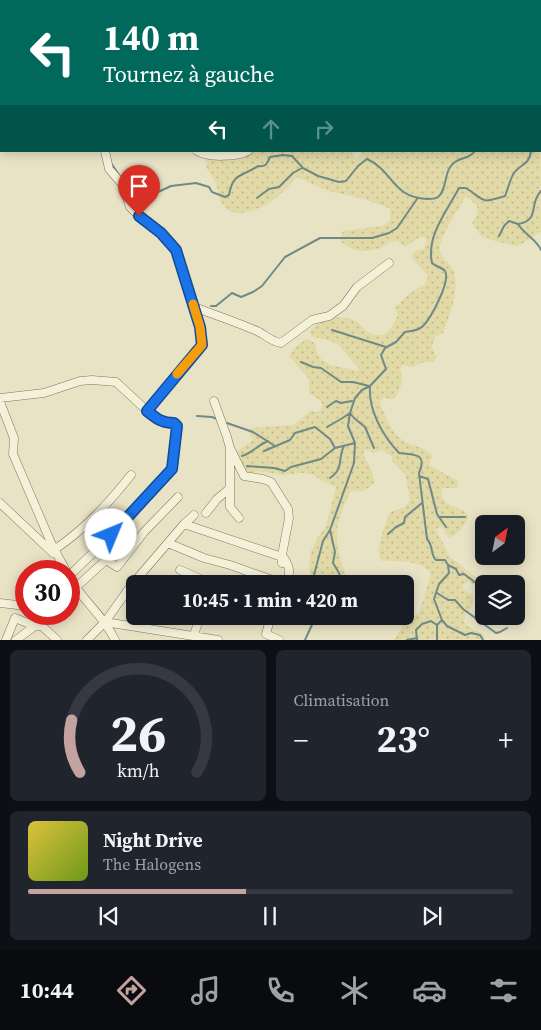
<!DOCTYPE html>
<html lang="fr">
<head>
<meta charset="utf-8">
<style>
  body { margin:0; font-family:"Source Serif 4",serif; background:#20242c; color:#f1f3f6; height:100vh; display:flex; flex-direction:column; font-size:19px; white-space:nowrap }
  * { box-sizing:border-box; margin:0 }
  p { font-size:16px; color:#9ea1a6 }
  .icon { flex:none; width:28px; height:28px; fill:none; stroke:currentColor; stroke-width:2; stroke-linecap:round; stroke-linejoin:round }
  .map { position:relative; height:640px; overflow:hidden }
  .details { display:flex; flex-direction:column; gap:10px; padding:10px; background:#0d0f14; flex:1 }
  .details>* { flex:none }
  .banner { position:absolute; left:0px; top:0px; width:541px; height:152px; box-shadow:0 2px 12px #0003; background:#00695c; color:#fff; overflow:hidden }
  .needle { width:32px; rotate:32deg }
  .controls { position:absolute; left:475px; top:515px; display:grid; gap:10px }
  .controls a { display:grid; place-items:center; width:50px; height:50px; border-radius:8px; background:#171b24; box-shadow:0 2px 12px #0003; font-size:25px }
  .speed { position:absolute; left:15px; top:560px; display:flex; gap:10px; font-size:25px; font-weight:700; text-align:center }
  .speed>* { display:grid; place-content:center; width:65px; height:65px; border-radius:50%; background:#171b24; box-shadow:0 2px 12px #0003; line-height:1 }
  .speed .limit { border:8px solid #d22; background:#fff; color:#111 }
  .pin { position:absolute; display:grid; place-items:center; width:42px; height:42px; color:#fff; margin:-51px -21px; border-radius:50% 50% 50% 0; rotate:-45deg; box-shadow:0 0 5px #0007 }
  .pin .icon { rotate:45deg }
  .me { position:absolute; width:55px; margin:-28px; rotate:45deg; stroke-linejoin:round; filter:drop-shadow(0 0 4px #0008) }
  .turn { display:flex; align-items:center; gap:18px; height:105px; padding:0 20px; font-size:22px }
  .turn .icon { width:65px; height:65px; stroke-width:2.5 }
  .turn b { display:block; font-size:35px; line-height:42px }
  .lanes { display:flex; align-items:center; height:48px; padding:0 20px; background:#0003; justify-content:center; gap:25px; direction:ltr }
  .lanes .off { opacity:.35 }
  .big { font-size:38px; font-weight:700; line-height:1.1 }
  .details .tile { flex:1; display:flex; flex-direction:column; justify-content:center; gap:8px; min-width:0; padding:0 18px; border-radius:8px; background:#20242c }
  .details .dial { align-items:center; gap:0 }
  .dial svg { height:130px; overflow:visible; fill:none; stroke:#363941; stroke-width:7; stroke-linecap:round; text-anchor:middle }
  .dial text { fill:#f1f3f6; stroke:none }
  .song { display:flex; align-items:center; gap:15px }
  .cover { width:60px; height:60px; border-radius:8px; background:linear-gradient(135deg,hsl(50 70% 55%),hsl(80 70% 35%)) }
  .played { height:5px; border-radius:2px; background:linear-gradient(90deg,#c3a29f 45%,#363941 45%) }
  .keys { display:flex; justify-content:space-around; direction:ltr }
  .heat { display:flex; justify-content:space-between; align-items:center; font-size:28px; direction:ltr }
  .details .tiles { flex:1; display:grid; gap:10px; grid-template-columns:1fr 1fr }
  .tile:last-child { grid-column:span 2 }
  .trip { position:absolute; left:126px; top:575px; width:288px; height:50px; border-radius:8px; background:#171b24; box-shadow:0 2px 12px #0003; font-weight:700; line-height:50px; text-align:center }
  .tabs { display:flex; height:80px; justify-content:space-around; align-items:center; background:#090b0e; color:#9ea1a6 }
  .tabs .icon { width:35px; height:35px }
  .tabs .active { color:#c3a29f }
  .tabs b { font-size:22px; color:#f1f3f6 }
  .map>svg:first-child { display:block }
  .sand { fill:url(#sand-dots) }
  .lines { fill:none; stroke-linecap:round; stroke-linejoin:round }
  .stream { stroke:#6f8a87; stroke-width:2 }
  .minor-casing { stroke:#82755e; stroke-width:9 }
  .minor { stroke:#f5f0d8; stroke-width:8 }
  .route-casing { stroke:#114b97; stroke-width:12 }
  .route { stroke:#1a73e8; stroke-width:9 }
  .slow { stroke:#f59e0b; stroke-width:9 }
</style>
</head>
<body>
<div class="map">
<svg width="541" height="640" viewBox="0 0 541 640">
  <defs>
    <pattern id="sand-dots" width="8" height="8" patternUnits="userSpaceOnUse" patternTransform="scale(1.25)"><rect width="8" height="8" fill="#e1d9a6"/><path d="M2 2h.1M6 6h.1" fill="none" stroke="#c2ba8f" stroke-width="1.8" stroke-linecap="round"/></pattern>
  </defs>
  <rect width="100%" height="100%" fill="#e9e3c6"/>
  <path class="sand" d="M540,12L541,232L518,246L495,241L481,236L472,223L478,214L477,206L466,196C460,208 438,238 440,251C441,258 450,263 453,269C461,289 449,315 443,333L435,337C432,345 430,349 437,356L434,362H424L412,367L402,365L400,369C405,378 400,390 395,398L390,399L383,397L380,403C385,415 392,434 404,441C412,446 427,447 432,456L429,465L458,481V485L456,488H443L441,491C442,507 457,505 468,514C468,525 458,532 450,539L443,529L439,527L436,530L450,557L485,584H484V592L469,582L463,584V589L473,596L472,608L466,614L464,622L466,625L484,635L485,639L394,640L402,628L399,621L415,616L419,613L431,574C423,559 396,562 382,561C373,551 386,524 390,512L404,507L410,500L405,474L392,461V457L382,450L375,453L366,450L363,453L370,467L375,482C367,490 363,493 352,491L349,494C339,519 333,529 340,557C342,566 347,574 348,584H311L309,564L311,551L318,537L326,526L336,487L322,481L312,474L303,473L282,475L258,471L247,474L236,456L237,451L253,440L249,432L251,428L293,425L311,411L316,412L320,411L322,407V402L309,393V379L289,356L296,347L306,339L315,343L318,355L322,360L330,365L358,371V367L347,355L339,345L330,341L311,336L310,331C319,318 343,313 357,322C368,330 367,336 384,335L392,327L398,315L394,308L410,293L425,284L428,276L413,259L412,255L415,251L424,249L427,238L420,237L405,247C402,245 398,241 395,241C391,241 387,244 384,246C369,254 351,253 340,240L343,231L383,226L390,220L391,209L364,199L328,191L297,177C292,182 288,187 283,192C272,204 237,223 224,206C219,200 218,191 216,184C213,178 209,172 206,166L207,158L242,157L246,151H351L357,159L363,151H540Z"/>
  <g class="lines">
    <path class="stream" d="M540,74H541
      M540,85H541
      M540,126L541,129
      M111,163L121,178
      M128,191L130,195L136,197L147,189L158,192L171,186L196,183L209,187L212,192L225,197L229,195C233,172 242,177 258,166C266,167 267,164 270,157L283,155L292,156L303,168L318,176L339,182L346,181L358,166L367,159C394,171 391,197 427,199C431,199 435,199 438,197C448,189 443,170 455,162C462,157 469,159 475,151
      M541,191C528,204 541,220 518,224C524,234 537,240 541,250
      M257,198L269,189L279,187L293,173L302,168
      M499,236L504,226L509,221L518,224
      M211,306H216L232,293L241,297L253,292L262,286L285,257L320,238H372L389,233L397,228L417,199
      M332,330L386,347
      M301,362L313,367L321,368L341,382H353L369,386
      M327,407L336,401L341,403L352,401
      M197,416L212,417L217,419
      M224,422L253,432L275,446
      M327,427L341,419L350,413L354,418L365,427L374,448
      M264,451L290,440L295,433L315,427L330,439L335,448L355,443
      M242,456C252,453 258,445 268,441
      M247,466L274,468L285,471L291,467L321,459L335,448
      M419,476L428,479L437,514L446,527
      M330,478C345,467 337,459 344,446
      M440,517H465
      M330,530L335,552L333,563L339,573L341,582
      M388,534L396,527L404,523L405,517L422,503
      M448,565L456,569L459,575L464,574L484,589
      M321,584L314,575L323,541L330,530L354,463L355,443L348,426L350,413L355,398L362,390L370,386
      M437,593L448,600H455L463,609L496,633L500,632L507,628
      M516,595H518
      M442,620L447,626L465,635L471,633L480,635L483,640
      M437,625V640
      M305,640L316,616
      M407,640L417,638
      M417,640L416,630L422,624L431,621L437,625L442,620L434,599L439,584L449,573L448,565L445,560H436C430,554 434,547 427,539L419,473C428,452 413,455 399,453C383,436 368,410 370,386L386,369L381,355L385,348L396,342L405,332C412,331 418,331 423,326C431,318 451,281 445,271C443,268 435,266 432,263C426,236 447,211 459,188H466C486,201 480,204 505,196C508,189 510,179 514,173C521,163 529,166 531,151"/>
    <defs>
      <path id="minor" d="M32,0L33,1
        M44,0L45,1
        M138,0L139,1
        M165,0L166,1
        M238,1L242,0
        M393,1L395,0
        M0,79H1
        M105,151L109,169L122,184L130,207L139,216L161,233L176,250L200,327L202,345L147,411
        M197,151C208,158 237,157 248,151
        M194,307C215,315 236,322 257,331C266,335 270,341 281,343L312,320L329,316L343,306L357,287L389,263
        M0,398L44,393L80,381L92,380L116,382L157,420L164,423H174L177,426L172,469L129,518L69,576
        M214,401L227,437L230,448V507L239,518
        M0,402L14,438L13,454L52,545L66,571
        M230,448L244,476L263,479L271,482L288,509L289,518L282,555V563
        M0,503L53,553
        M206,513L217,499L229,489
        M184,524L282,557
        M168,543L204,558L230,565L284,584
        M54,550C85,529 108,504 131,475
        M284,558C291,569 290,572 286,584
        M180,570L212,584
        M69,577C82,600 104,616 115,640
        M75,588L106,560L117,567L144,532L178,497
        M0,603L26,606
        M187,616L199,619
        M271,616L266,634L279,640
        M105,622L218,640
        M42,626L57,640
        M194,635L200,616
        M6,640L15,618L35,626H42L45,614
        M16,640L35,626
        M87,640L105,622L130,587L184,524L194,515"/>
    </defs>
    <use href="#minor" class="minor-casing"/>
    <use href="#minor" class="minor"/>
  </g>
  <g class="lines">
    <defs>
      <path id="route" d="M111,535L172,469L177,426L174,423C162,423 157,419 147,411L202,345L200,327L176,250L161,233L139,216"/>
    </defs>
    <use href="#route" class="route-casing"/>
    <use href="#route" class="route"/>
    <path class="slow" d="M177,374L202,345L200,327L193,304"/>
  </g>
</svg>
<div class="controls">
<a><svg class="needle" viewBox="-14 -14 28 28"><path d="M0-13l5 13h-10z" fill="#e53935"/><path d="M0 13l5-13h-10z" fill="#9ea1a6"/></svg></a>
<a><svg class="icon" aria-label="layers" viewBox="0 0 24 24"><path d="M12 4l9 5-9 5-9-5zM3 14l9 5 9-5"/></svg></a>
</div>
<div class="speed"><div class="limit">30</div></div>
<div class="pin" style="left:139px;top:216px;background:#d93025"><svg class="icon" aria-label="arrive" viewBox="0 0 24 24"><path d="M6 21V4h12l-3 4 3 4H6"/></svg></div>
<svg class="me" style="left:111px;top:535px" viewBox="-20 -20 40 40"><circle r="19" fill="#fff"/><path d="M0-13L10 11 0 6-10 11z" fill="#1a73e8"/></svg>
<div class="trip">10:45 · 1 min · 420 m</div>
<div class="banner">
<div class="turn"><svg class="icon" aria-label="left" viewBox="0 0 24 24"><path d="M17 20v-9H6M10 6l-5 5 5 5"/></svg><div><b>140 m</b>Tournez à gauche</div></div>
<div class="lanes"><svg class="icon" aria-label="left" viewBox="0 0 24 24"><path d="M17 20v-9H6M10 6l-5 5 5 5"/></svg><svg class="icon off" aria-label="ahead" viewBox="0 0 24 24"><path d="M12 20V5M6 11l6-6 6 6"/></svg><svg class="icon off" aria-label="right" viewBox="0 0 24 24"><path d="M7 20v-9h11M14 6l5 5-5 5"/></svg></div>
</div>
</div>
<section class="details">
<div class="tiles">
<div class="tile dial"><svg viewBox="0 0 100 80">
<path d="M14 69A42 42 0 1 1 86 69"/>
<path d="M14 69A42 42 0 0 1 9 37" stroke="#c3a29f"/>
<text x="50" y="56" font-size="32" font-weight="700">26</text>
<text x="50" y="72" font-size="11">km/h</text>
</svg></div>
<div class="tile"><p>Climatisation</p>
<div class="heat"><a>−</a><b class="big">23°</b><a>+</a></div>
</div>
<div class="tile">
<div class="song"><i class="cover"></i><div><b>Night Drive</b><p>The Halogens</p></div></div>
<div class="played"></div>
<div class="keys"><svg class="icon" aria-label="previous" viewBox="0 0 24 24"><path d="M18 5L8 12l10 7zM5 5v14"/></svg><svg class="icon" aria-label="pause" viewBox="0 0 24 24"><path d="M8 5v14M16 5v14"/></svg><svg class="icon" aria-label="next" viewBox="0 0 24 24"><path d="M6 5l10 7-10 7zM19 5v14"/></svg></div>
</div>
</div>
</section>
<nav class="tabs">
<b>10:44</b>
<svg class="icon active" aria-label="directions" viewBox="0 0 24 24"><path d="M12 3l9 9-9 9-9-9zM9 14v-3h6M13 9l2 2-2 2"/></svg>
<svg class="icon" aria-label="music" viewBox="0 0 24 24"><path d="M9 18V5l10-2v13"/><circle cx="6" cy="18" r="3"/><circle cx="16" cy="16" r="3"/></svg>
<svg class="icon" aria-label="phone" viewBox="0 0 24 24"><path d="M5 4h4l2 5-3 2q2 4 5 5l2-3 5 2v4C11 20 4 13 5 4z"/></svg>
<svg class="icon" aria-label="climate" viewBox="0 0 24 24"><path d="M12 3v18M4 7l16 10M4 17L20 7"/></svg>
<svg class="icon" aria-label="car" viewBox="0 0 24 24"><path d="M5 17H2v-5l4-1 3-4h7l3 4 3 1v5h-3M9 17h6M6 11h13"/><circle cx="7" cy="17" r="2"/><circle cx="17" cy="17" r="2"/></svg>
<svg class="icon" aria-label="filters" viewBox="0 0 24 24"><path d="M4 7h16M4 17h16"/><circle cx="9" cy="7" r="2"/><circle cx="15" cy="17" r="2"/></svg>
</nav>
</body>
</html>
